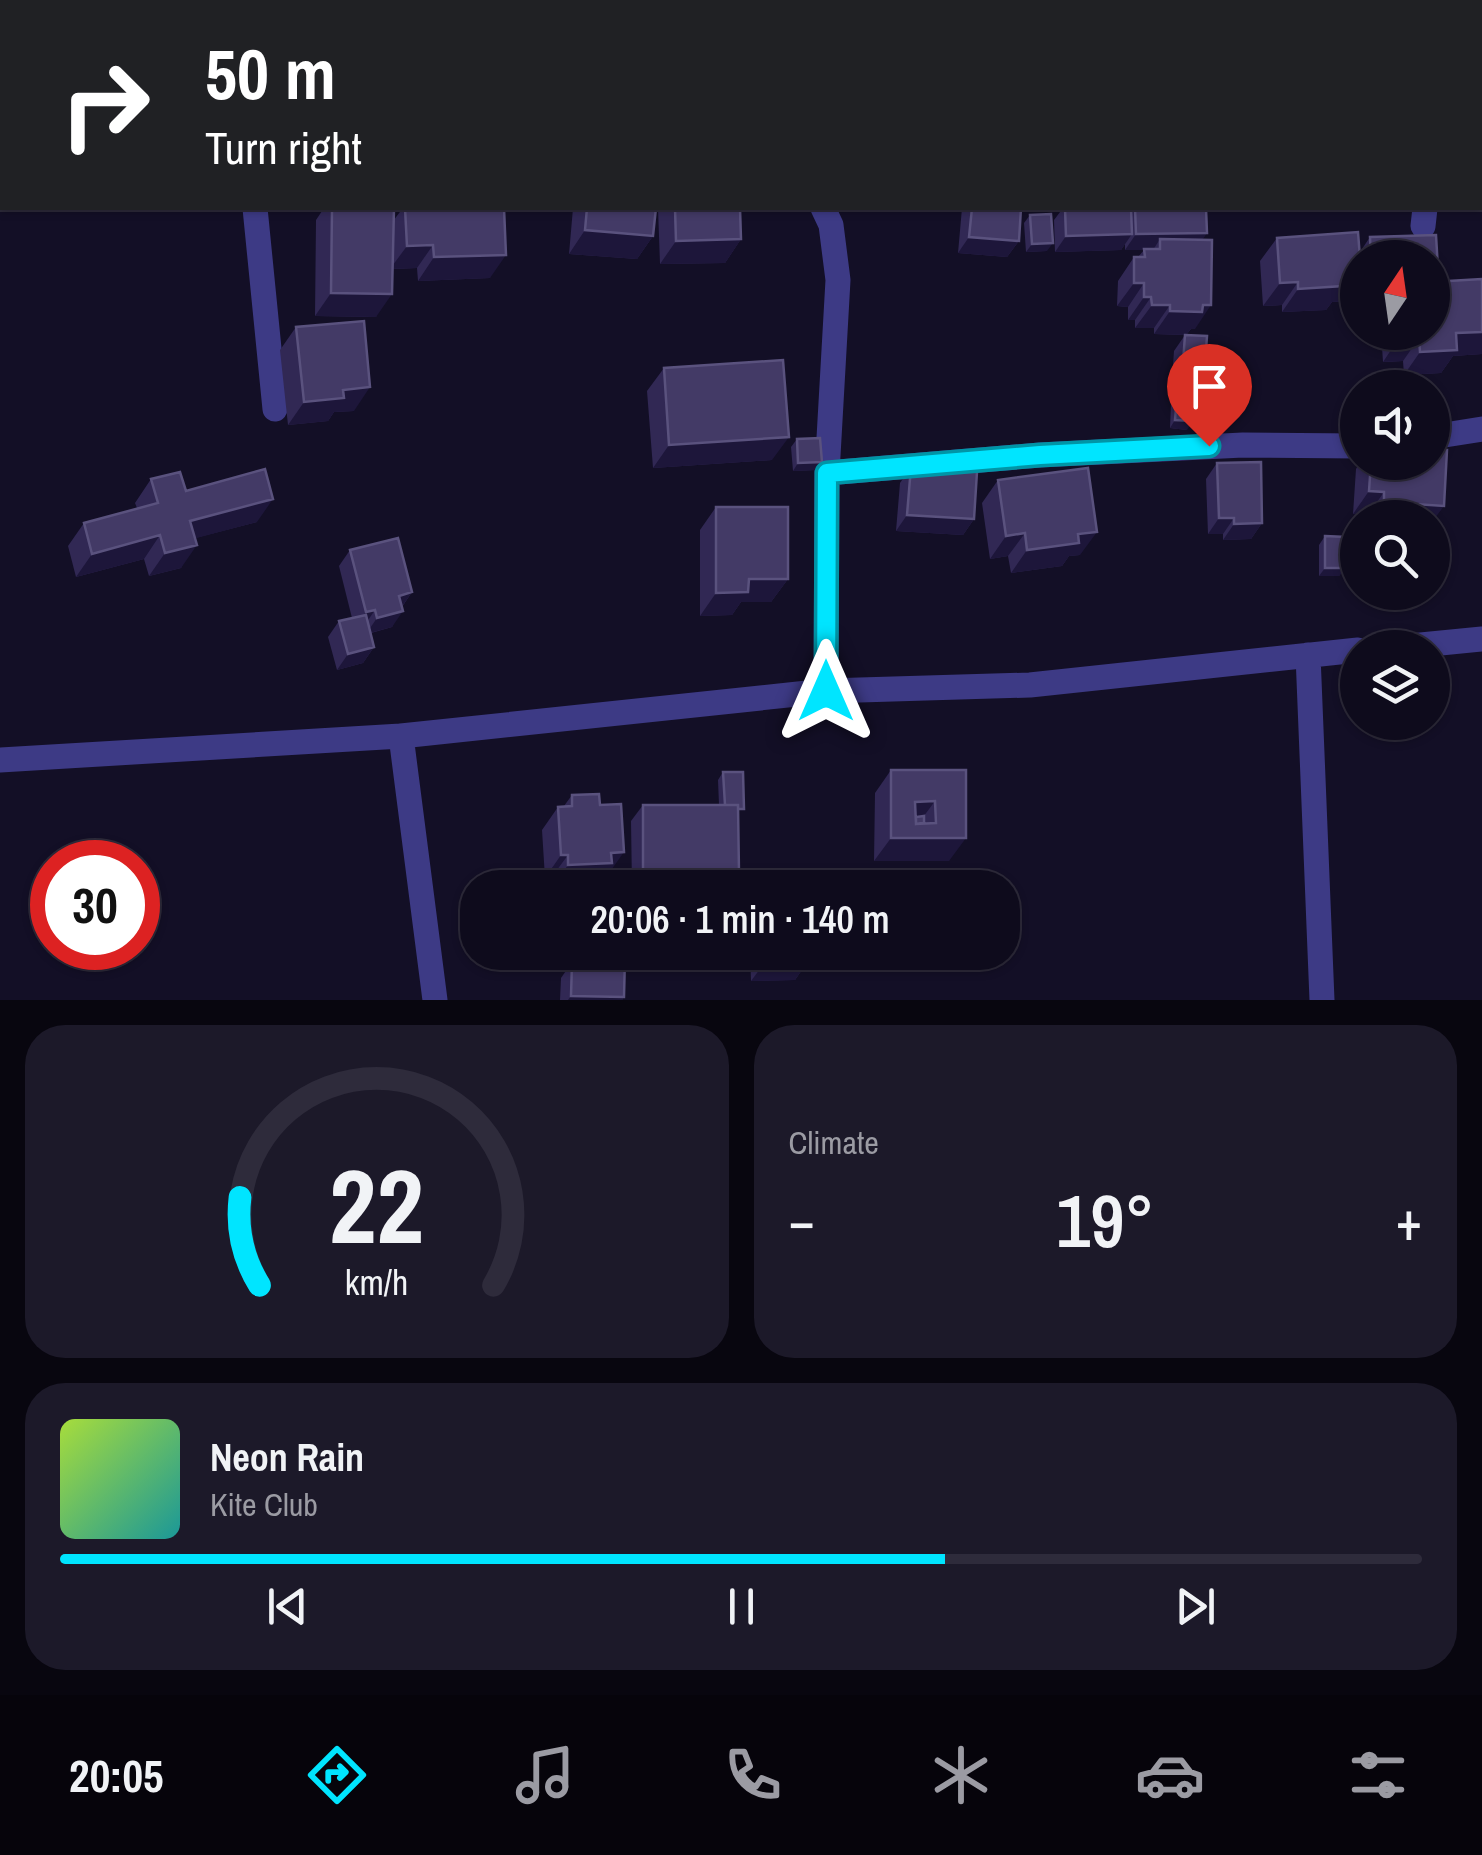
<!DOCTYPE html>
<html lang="en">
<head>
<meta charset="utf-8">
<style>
  body { margin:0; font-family:"Archivo Narrow",sans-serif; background:#1c1929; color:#f1f3f6; height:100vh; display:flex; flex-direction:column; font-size:38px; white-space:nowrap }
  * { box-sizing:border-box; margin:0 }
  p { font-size:32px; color:#9b9ba3 }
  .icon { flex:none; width:55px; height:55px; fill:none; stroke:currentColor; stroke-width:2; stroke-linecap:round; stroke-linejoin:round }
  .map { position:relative; height:1000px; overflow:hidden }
  .side { display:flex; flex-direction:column; gap:25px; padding:25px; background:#08060f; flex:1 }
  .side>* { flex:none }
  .top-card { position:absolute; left:0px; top:0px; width:1482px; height:210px; box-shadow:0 2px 8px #0004,0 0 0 2px #2e2b3b; background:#202124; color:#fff; overflow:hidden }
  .needle { width:65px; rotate:13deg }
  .controls { position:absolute; left:1340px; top:240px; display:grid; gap:20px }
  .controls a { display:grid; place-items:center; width:110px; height:110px; border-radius:50%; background:#0e0b1c; box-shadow:0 2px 8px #0004,0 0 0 2px #2e2b3b; font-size:50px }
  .speed { position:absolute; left:30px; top:840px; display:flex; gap:20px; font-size:50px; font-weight:700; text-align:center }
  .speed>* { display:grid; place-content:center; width:130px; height:130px; border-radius:50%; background:#0e0b1c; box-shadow:0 2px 8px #0004,0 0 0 2px #2e2b3b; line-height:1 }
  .speed .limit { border:15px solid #d22; background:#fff; color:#111 }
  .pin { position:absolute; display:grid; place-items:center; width:85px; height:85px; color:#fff; margin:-102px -42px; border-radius:50% 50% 50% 0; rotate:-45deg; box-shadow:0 0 10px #0007 }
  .pin .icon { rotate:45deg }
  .me { position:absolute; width:110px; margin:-55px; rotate:0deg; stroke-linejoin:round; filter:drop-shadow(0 0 8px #0008) }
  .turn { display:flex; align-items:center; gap:35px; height:210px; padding:0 40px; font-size:45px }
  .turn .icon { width:130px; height:130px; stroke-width:2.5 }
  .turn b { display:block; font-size:70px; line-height:85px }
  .big { font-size:75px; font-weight:600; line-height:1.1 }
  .side .widget { flex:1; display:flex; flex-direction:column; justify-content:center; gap:15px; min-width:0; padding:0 35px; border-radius:40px; background:#1c1929 }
  .side .dial { align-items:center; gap:0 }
  .dial svg { height:260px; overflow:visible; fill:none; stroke:#2e2b3b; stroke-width:7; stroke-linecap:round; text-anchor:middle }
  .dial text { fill:#f1f3f6; stroke:none }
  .song { display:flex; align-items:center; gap:30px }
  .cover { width:120px; height:120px; border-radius:15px; background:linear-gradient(135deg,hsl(80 70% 55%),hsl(180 70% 35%)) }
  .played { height:10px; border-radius:5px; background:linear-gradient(90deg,#00e5ff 65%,#2e2b3b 65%) }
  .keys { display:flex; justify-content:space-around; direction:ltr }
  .heat { display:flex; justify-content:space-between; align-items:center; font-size:55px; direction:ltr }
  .side .tiles { flex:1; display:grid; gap:25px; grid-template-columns:1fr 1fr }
  .widget:last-child { grid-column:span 2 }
  .trip { position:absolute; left:460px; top:870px; width:560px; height:100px; border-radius:40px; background:#0e0b1c; box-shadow:0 2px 8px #0004,0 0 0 2px #2e2b3b; font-weight:600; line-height:100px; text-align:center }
  .tab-bar { display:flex; height:160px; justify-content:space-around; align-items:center; background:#06040b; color:#9b9ba3 }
  .tab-bar .icon { width:70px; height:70px }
  .tab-bar .active { color:#00e5ff }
  .tab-bar b { font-size:45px; color:#f1f3f6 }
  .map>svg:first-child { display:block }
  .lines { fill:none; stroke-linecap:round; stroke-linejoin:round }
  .minor { stroke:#3d3a85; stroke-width:25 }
  .wall { fill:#312854 }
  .shaded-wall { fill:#1d163a }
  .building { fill:#433a66; stroke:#5a527e; stroke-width:2.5; fill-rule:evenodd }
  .route-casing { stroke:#0095a6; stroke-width:25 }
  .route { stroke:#00e5ff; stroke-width:18 }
</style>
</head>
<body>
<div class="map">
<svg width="1482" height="1000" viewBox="0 0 1482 1000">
  <rect width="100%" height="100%" fill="#130f26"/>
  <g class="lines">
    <path class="minor" d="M235,0V2
      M608,0L609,2
      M1480,51H1482
      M255,208L275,409
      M823,208L831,225L838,280L827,473L826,691
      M1423,226L1425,208
      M1432,437L1482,429
      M827,473L1040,455L1243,445L1358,446
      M1390,648L1482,639
      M1308,655L1322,1000
      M401,736L435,1000
      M0,760L401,736L826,691L1030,685L1358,650"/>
  </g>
  <path class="wall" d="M324,208H394L393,221L403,208H504L490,278L418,281L417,268L393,269L376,317L315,316L316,220Z
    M573,208H656L653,236L637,259L569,254Z
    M658,208H740L741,239L725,263L660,264Z
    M962,208H1021L1019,241L1007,257L958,253Z
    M1063,208H1206L1207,233L1202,239L1195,329H1191L1186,335L1193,395L1171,393L1174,351L1185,335L1154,334V328H1135V320H1128V307L1117,306L1118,281L1134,257H1138L1144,250H1125V244L1121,250L1055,252L1054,220Z
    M1030,215L1047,251L1026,252L1024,223Z
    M1370,237L1432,258H1358L1345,301L1332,302L1326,310L1282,312V305L1263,306L1260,261L1277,238L1360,252Z
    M1482,279V354L1453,356L1441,373L1404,375L1403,361L1383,362L1381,332H1432Z
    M296,327L354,411L334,412L328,421L288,425L280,350Z
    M664,368L772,460L653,468L647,391Z
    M1177,397L1187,430L1170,428L1171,405Z
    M797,439L816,470L793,471L791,447Z
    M1360,462H1432V518H1368V515L1353,514L1356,469Z
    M1217,463L1262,523L1251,539L1223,540V534H1208L1206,479Z
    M911,467L974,519L963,535L896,531L900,483Z
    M151,479L186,491L257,522L195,538L181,568L149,576L144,559L76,577L68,546L84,523L137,508L135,503Z
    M998,480L1080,555L1069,556L1062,566L1011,573L1008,556L990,559L982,503Z
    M716,507L788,579L771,602H741L732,615L700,616V530Z
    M1325,536L1345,568L1339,576H1319V545Z
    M350,550L412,592L402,607L392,627L371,633L374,647L363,663L337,670L328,637L339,621L352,618L339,566Z
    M891,770H966L949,861H874L875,793Z
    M723,772L738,817L728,888H632L631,821L643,805H719L718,780Z
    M572,795L607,876H603L595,886L552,888L551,878H545L542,830L558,807L564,806Z
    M675,952H746L739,963L693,967L692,954L675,955Z
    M750,952H806V964L795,980L751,981Z
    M590,957L624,997L622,1000H560L561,978L572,962L586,963Z"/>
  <path class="shaded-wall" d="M0,0H51L67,2H2V18H0Z
    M1130,0H1165L1163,2H1128Z
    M585,230L653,236L637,259L569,254Z
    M1207,233L1196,249L1160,239L1153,250H1125L1136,234Z
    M1132,234L1121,250L1055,252L1066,236Z
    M969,237L1019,241L1007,257L958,253Z
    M741,239L725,263L660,264L676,241Z
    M1053,243L1047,251L1026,252L1032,244Z
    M433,245L417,268L390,269L407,246Z
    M506,255L490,278L418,281L434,257Z
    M1358,278V283L1345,301L1332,302L1326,310L1282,312L1298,289L1342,279Z
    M1298,282L1282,305L1263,306L1280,283Z
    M1134,283H1144L1128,307L1117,306Z
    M331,293L392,294L376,317L315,316Z
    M1144,297H1151L1135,320H1128Z
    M1152,305H1170L1154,328H1135Z
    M1203,305H1211L1195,329H1191L1186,335L1154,334L1170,311Z
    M1482,332V354L1453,356L1441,373L1404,375L1420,352L1456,333Z
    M1399,338H1419L1403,361L1383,362Z
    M1182,377L1204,379L1193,395L1171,393Z
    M370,387L354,411L334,412L328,421L288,425L304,402L343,390Z
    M1175,420L1193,421L1187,430L1170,428Z
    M789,437L772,460L653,468L669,445Z
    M822,462L816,470L793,471L798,463Z
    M1369,491L1384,492L1368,515L1353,514Z
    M273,499L257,522L174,544L190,521Z
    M1384,502L1444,506L1432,522V518H1373Z
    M907,515L974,519L963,535L896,531Z
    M1219,518H1234L1223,534H1208Z
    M1262,523L1251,539L1223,540L1234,524Z
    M1097,532L1080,555L1069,556L1062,566L1011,573L1027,550L1078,534Z
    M1025,533L1008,556L990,559L1006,536Z
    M160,535L144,559L76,577L92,554Z
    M197,545L181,568L149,576L165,553Z
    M1325,568H1345L1339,576H1319Z
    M749,579H788L771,602H741L732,615L700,616L716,593Z
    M412,592L401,608L399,596Z
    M375,610L364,626L355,628L366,612Z
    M403,611L392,627L366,634L377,618Z
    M374,647L363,663L337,670L348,654Z
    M935,801L918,824L905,825L915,802Z
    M891,838H966L949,861H874Z
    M624,852L607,876H603L595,886L552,888L568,865L611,853Z
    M561,855H568L551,878H545Z
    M643,873H739L728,888H633Z
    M703,952H746L739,963L693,967Z
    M806,964L795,980L751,981L763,965Z
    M571,996L624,997L622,1000H568Z"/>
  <path class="building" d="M51,0H73V2Z
    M505,0H582V2L576,1V2H504Z
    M763,0H809L810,2H763Z
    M332,208H394L392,294L331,293Z
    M405,208H504L506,255L434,257L433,245L407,246Z
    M587,208H656L653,236L585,230Z
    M675,208H740L741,239L676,241Z
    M972,208H1021L1019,241L969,237Z
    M1065,208H1131L1132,234L1066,236Z
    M1135,208H1206L1207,233L1136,234Z
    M1051,214L1053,243L1032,244L1030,215Z
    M1358,232L1360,258H1358V278L1342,279L1343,286L1298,289V282L1280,283L1277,238Z
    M1436,235L1438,269L1432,270V258H1371L1370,237Z
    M1160,239L1212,240L1211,305H1203L1202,312L1170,311V305H1152L1151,297H1144V283H1134V257H1145L1144,249H1160Z
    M1482,279V332L1456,333L1457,350L1420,352L1419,338H1399V332H1432V282Z
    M364,321L370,387L343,390L344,398L304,402L296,327Z
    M1185,335L1207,336L1204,379L1182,377Z
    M783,360L789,437L669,445L664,368Z
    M1177,397L1194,399L1193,421L1175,420Z
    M820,438L822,462L798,463L797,439Z
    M1432,450H1447L1444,506L1384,502V492L1369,491L1371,462H1432Z
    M1261,462L1262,523L1234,524V518H1219L1217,463Z
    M911,467L977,472L974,519L907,515Z
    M1088,468L1097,532L1078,534L1079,543L1027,550L1025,533L1006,536L998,480Z
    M265,469L273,499L190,521L197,545L165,553L160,535L92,554L84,523L158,503L151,479L180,472L186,491Z
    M716,507H788V579H749L748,592L716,593Z
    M1325,536L1346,537L1345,568H1325Z
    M398,538L412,592L399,596L403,611L377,618L375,610L366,612L350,550Z
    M366,615L374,647L348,654L339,621Z
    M891,770H966V838H891ZM935,801L936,823L916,824L915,802Z
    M723,772H743L744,809H738V805H725Z
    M599,794L600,805L621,804L624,852L611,853L612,863L568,865V855H561L558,807L572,806V795Z
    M643,805H738L739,873H643Z
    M924,816V823L916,824V817Z
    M762,952H806V964L763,965Z
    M590,957H625L624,997L571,996L572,962L590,963Z"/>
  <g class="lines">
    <defs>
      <path id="route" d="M826,691L827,473L1040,455L1209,446"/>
    </defs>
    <use href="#route" class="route-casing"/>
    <use href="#route" class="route"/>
  </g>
</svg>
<div class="controls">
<a><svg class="needle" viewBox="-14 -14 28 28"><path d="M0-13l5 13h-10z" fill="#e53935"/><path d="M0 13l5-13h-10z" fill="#9b9ba3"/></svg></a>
<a><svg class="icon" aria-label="sound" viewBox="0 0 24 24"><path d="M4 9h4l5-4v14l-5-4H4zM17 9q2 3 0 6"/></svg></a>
<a><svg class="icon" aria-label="search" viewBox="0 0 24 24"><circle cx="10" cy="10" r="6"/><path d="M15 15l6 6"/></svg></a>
<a><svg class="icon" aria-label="layers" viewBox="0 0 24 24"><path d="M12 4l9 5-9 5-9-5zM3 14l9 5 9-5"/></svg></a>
</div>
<div class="speed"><div class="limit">30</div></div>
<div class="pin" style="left:1209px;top:446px;background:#d93025"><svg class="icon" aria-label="arrive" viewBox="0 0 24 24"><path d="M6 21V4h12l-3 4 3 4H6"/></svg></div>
<svg class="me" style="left:826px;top:691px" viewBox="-20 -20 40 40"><path d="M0-17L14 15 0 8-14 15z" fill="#00e5ff" stroke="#fff" stroke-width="4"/></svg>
<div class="trip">20:06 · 1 min · 140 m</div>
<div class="top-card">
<div class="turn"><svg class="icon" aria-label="right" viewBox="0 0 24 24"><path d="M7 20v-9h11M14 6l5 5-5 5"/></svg><div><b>50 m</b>Turn right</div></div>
</div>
</div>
<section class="side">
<div class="tiles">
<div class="widget dial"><svg viewBox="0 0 100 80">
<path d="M14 69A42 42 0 1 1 86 69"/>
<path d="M14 69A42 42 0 0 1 8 42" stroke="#00e5ff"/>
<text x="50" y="56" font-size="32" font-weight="700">22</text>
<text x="50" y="72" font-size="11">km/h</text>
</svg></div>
<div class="widget"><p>Climate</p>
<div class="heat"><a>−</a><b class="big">19°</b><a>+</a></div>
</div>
<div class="widget">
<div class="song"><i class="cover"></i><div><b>Neon Rain</b><p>Kite Club</p></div></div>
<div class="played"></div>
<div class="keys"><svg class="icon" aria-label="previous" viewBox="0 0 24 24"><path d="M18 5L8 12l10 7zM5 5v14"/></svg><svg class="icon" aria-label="pause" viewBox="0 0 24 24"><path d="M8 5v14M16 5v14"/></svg><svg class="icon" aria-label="next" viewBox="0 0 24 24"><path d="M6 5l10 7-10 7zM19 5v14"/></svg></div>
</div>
</div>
</section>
<nav class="tab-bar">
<b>20:05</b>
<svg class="icon active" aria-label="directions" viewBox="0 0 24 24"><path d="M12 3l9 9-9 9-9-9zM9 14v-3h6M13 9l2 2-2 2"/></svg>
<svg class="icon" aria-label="music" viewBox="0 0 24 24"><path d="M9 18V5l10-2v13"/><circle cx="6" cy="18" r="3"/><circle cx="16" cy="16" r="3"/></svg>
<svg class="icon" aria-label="phone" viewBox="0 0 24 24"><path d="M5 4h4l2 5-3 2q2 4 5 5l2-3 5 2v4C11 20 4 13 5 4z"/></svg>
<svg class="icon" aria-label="climate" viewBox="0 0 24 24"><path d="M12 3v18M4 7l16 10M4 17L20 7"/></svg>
<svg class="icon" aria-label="car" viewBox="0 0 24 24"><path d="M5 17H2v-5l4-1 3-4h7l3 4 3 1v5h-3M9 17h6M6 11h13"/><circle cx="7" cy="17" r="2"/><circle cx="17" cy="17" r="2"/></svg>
<svg class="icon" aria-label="filters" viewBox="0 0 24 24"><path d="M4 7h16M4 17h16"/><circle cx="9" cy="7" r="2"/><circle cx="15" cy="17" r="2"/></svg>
</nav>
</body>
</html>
